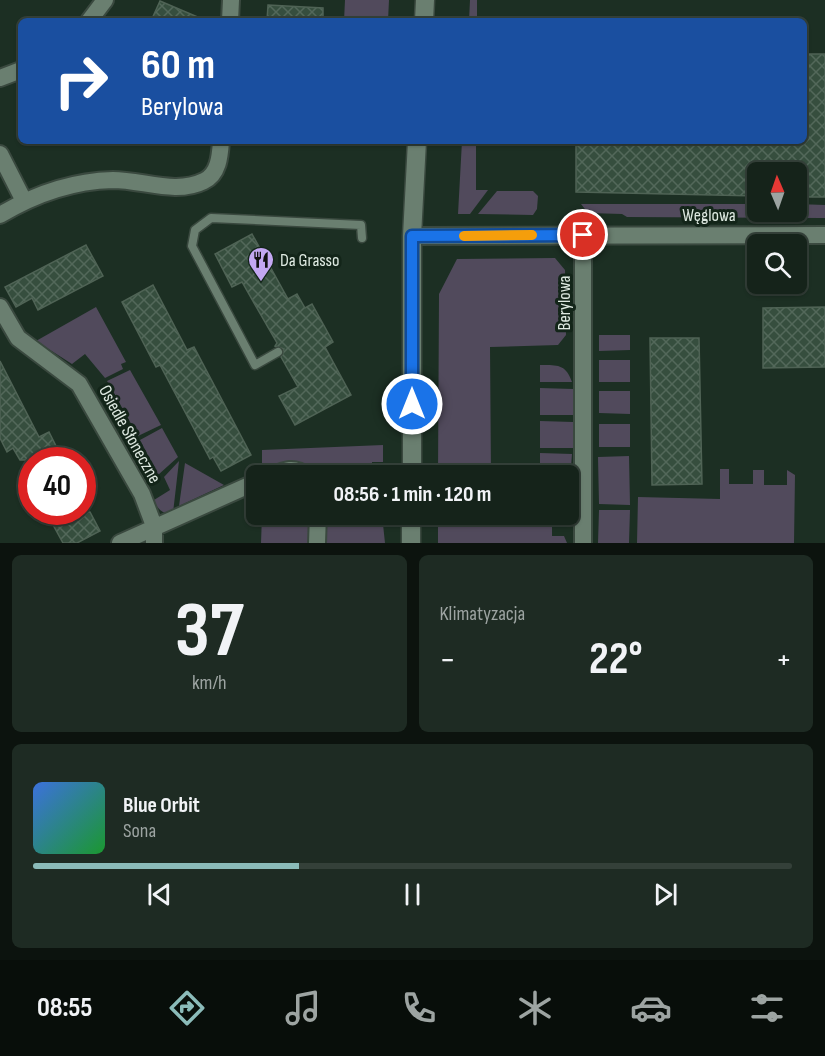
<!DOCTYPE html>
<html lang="pl">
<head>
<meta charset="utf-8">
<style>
  body { margin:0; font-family:"Sofia Sans Condensed",sans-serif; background:#1e2b23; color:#f1f3f6; height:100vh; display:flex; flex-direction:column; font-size:22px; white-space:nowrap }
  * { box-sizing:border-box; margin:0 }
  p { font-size:20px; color:#9da4a2 }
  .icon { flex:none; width:33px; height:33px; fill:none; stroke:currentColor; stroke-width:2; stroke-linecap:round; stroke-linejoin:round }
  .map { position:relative; height:543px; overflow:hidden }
  .panel { display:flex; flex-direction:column; gap:12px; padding:12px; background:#0c130e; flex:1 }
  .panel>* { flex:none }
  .hud { position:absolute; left:18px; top:18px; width:789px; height:126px; border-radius:9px; box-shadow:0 2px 4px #0004,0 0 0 2px #344039; background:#1a4fa0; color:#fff; overflow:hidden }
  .needle { width:39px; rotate:358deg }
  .tools { position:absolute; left:747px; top:162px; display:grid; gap:12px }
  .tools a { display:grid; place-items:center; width:60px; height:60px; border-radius:9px; background:#15231a; box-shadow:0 2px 4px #0004,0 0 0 2px #344039; font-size:30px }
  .speed { position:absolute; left:18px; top:447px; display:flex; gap:12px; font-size:30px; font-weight:700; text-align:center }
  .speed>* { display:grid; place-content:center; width:78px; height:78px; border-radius:50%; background:#15231a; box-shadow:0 2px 4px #0004,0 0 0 2px #344039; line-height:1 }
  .speed .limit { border:9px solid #d22; background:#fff; color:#111 }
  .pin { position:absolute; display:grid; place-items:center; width:51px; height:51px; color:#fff; margin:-26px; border:3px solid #fff; border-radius:50%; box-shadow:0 2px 6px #0007 }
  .me { position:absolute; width:66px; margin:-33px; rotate:0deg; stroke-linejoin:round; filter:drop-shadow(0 0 4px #0008) }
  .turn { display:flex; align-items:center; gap:21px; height:126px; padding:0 24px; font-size:27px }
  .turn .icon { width:78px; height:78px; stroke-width:2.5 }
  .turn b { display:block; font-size:42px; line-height:51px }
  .big { font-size:45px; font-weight:700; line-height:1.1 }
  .panel .tile { flex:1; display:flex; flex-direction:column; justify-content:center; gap:9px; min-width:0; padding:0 21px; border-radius:9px; background:#1e2b23 }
  .panel .dial { align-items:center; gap:0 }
  .dial b { font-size:78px; line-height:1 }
  .song { display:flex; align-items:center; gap:18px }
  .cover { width:72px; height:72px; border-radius:9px; background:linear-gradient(135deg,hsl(220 70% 55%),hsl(130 70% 35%)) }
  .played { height:6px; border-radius:3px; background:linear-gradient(90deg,#8bbbb9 35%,#344039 35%) }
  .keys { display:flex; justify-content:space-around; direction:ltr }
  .heat { display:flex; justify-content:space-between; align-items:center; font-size:33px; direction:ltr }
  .panel .tiles { flex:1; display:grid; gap:12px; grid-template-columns:1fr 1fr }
  .tile:last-child { grid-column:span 2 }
  .trip { position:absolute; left:246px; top:465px; width:333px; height:60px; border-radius:9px; background:#15231a; box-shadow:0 2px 4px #0004,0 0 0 2px #344039; font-weight:700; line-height:60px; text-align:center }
  .tab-bar { display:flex; height:96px; justify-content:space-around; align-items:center; background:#080e0a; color:#9da4a2 }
  .tab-bar .icon { width:42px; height:42px }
  .tab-bar .current { color:#8bbbb9 }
  .tab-bar b { font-size:27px; color:#f1f3f6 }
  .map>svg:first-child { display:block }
  .green { fill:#514a5c }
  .building { fill:url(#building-cross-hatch); stroke:#4f6355; stroke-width:1.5 }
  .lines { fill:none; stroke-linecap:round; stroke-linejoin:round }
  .service-casing { stroke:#3a493f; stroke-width:11 }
  .minor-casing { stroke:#3a493f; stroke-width:20 }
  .tertiary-casing { stroke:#3a493f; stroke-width:21 }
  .service { stroke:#6a7f70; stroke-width:8 }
  .minor { stroke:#6a7f70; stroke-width:16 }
  .tertiary { stroke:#6a7f70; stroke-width:18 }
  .route-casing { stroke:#114b97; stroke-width:15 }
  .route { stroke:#1a73e8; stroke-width:10 }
  .slow { stroke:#f59e0b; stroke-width:10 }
  .labels { text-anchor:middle; stroke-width:6; stroke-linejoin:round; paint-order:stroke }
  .street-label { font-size:18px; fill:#dee9e1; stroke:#132519 }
  .poi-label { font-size:18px; fill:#dee9e1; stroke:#132519; text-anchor:start }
</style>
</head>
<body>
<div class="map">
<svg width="825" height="543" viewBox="0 0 825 543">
  <defs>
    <pattern id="building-cross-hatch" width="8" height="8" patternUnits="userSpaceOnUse" patternTransform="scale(1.5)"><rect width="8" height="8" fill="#364e3e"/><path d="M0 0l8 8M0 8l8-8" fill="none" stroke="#53685a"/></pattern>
  </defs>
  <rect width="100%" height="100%" fill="#1c2f23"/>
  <path class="green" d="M345,0H389L388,21H344Z
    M470,0H477V21H469Z
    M462,141H476V190H488L470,214H458Z
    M497,191H533L538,196L537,209L533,215L478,214Z
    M581,204H757L758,212H796L797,204L825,205V218L627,217L622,214L588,213Z
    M555,258L565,270L566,335L558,345L490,347L491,475H438L439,294L457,259Z
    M96,307L126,362L121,364L123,369L105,378L85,354L72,364L36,341Z
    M599,335H630V350L599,351Z
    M599,360H630V382H599Z
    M540,365C557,365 566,364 572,382H540Z
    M130,370L161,425L138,436L107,381Z
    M540,388L573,389V415H540Z
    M599,391H630V414L599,413Z
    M540,421L573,422V448H540Z
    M599,424H630V447H599Z
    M162,428L178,457L158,475L140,440Z
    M383,445V462H372V475L262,476V450Z
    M540,453L572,454L571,467L561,475H540Z
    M629,456L630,505L599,504L598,457Z
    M179,461L173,513C163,515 157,509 154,500L170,490L164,477Z
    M185,463L224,485L179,506Z
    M720,469H729V484H753V470H764V485H787V470L795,475L794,543H637L638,497L720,499Z
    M599,510H630L629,543H598Z
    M438,514L552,515V536H564L567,543H438Z
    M262,515H382L385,543H261Z"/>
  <path class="building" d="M160,1L207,21H151Z
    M268,5L323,8V21H267Z
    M804,54H825V197H796V172H758V196L576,192V141H804Z
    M252,234L288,299L297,294L305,308L312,304L333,342L325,347L351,395L295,425L279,396L298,387L281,357L284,349L275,346L277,343L242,282L232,287L215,254Z
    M86,245L103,276L38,310L32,298L16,307L5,287Z
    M153,285L187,350L194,347L251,455L221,471L213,457L210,459L160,365L156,367L122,302Z
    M825,307V367L763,368V308Z
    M650,338H699L702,484L652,485Z
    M0,361L39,437L49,432L63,460H20L13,448L7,452L0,438Z
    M46,512H90L100,531L77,543H63Z"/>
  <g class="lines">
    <defs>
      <path id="service" d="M278,352L255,365L192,246L195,230L211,218L361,225L362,238"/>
      <path id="minor" d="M89,21L105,0
        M230,21L231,0
        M0,78L21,70
        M0,154L24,201
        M0,215C35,194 72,181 113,180C143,180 176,195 204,181C219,174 220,155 221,141
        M412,236L825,235
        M0,307L18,338L79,384L142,494L154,526V543
        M272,476C285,470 294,466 307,476
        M120,543L256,482
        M317,543L318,514
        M583,543V235"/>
      <path id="tertiary" d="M424,21L425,0
        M412,476V236L417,141
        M411,543V514"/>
    </defs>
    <use href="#service" class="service-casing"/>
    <use href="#minor" class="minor-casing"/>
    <use href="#tertiary" class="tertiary-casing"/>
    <use href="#service" class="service"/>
    <use href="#minor" class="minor"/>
    <use href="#tertiary" class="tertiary"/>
  </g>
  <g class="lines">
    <defs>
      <path id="route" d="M412,404V236L583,235"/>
    </defs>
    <use href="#route" class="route-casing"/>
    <use href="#route" class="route"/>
    <path class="slow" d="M464,236L532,235"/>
  </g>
  <defs>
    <symbol id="restaurant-pin" viewBox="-11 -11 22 30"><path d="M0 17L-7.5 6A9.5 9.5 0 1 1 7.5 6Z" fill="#c3a7f2" stroke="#132519"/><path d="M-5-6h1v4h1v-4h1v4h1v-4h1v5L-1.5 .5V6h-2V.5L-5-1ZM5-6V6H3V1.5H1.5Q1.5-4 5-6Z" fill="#111"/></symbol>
  </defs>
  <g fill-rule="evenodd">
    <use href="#restaurant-pin" x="246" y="245" width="30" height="40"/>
  </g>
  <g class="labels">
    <g class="street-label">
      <text x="709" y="221">Węglowa</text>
      <text transform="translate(564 303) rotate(-90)" y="6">Berylowa</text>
      <text transform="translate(130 434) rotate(61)" y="6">Osiedle Słoneczne</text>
    </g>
    <g class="poi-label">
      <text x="280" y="266">Da Grasso</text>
    </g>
  </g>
</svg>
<div class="tools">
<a><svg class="needle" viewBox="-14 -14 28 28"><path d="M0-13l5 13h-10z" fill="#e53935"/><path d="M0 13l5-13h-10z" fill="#9da4a2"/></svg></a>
<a><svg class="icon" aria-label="search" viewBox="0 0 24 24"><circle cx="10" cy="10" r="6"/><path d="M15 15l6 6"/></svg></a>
</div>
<div class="speed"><div class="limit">40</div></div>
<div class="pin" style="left:583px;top:235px;background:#d93025"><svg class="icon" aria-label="arrive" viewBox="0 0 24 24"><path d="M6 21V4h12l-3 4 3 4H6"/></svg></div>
<svg class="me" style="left:412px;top:404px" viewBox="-20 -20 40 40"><circle r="17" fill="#1a73e8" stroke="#fff" stroke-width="3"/><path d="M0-11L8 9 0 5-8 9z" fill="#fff"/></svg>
<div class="trip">08:56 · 1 min · 120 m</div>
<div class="hud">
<div class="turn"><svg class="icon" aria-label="right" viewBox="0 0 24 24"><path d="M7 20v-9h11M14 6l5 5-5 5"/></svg><div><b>60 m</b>Berylowa</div></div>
</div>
</div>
<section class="panel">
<div class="tiles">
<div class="tile dial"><b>37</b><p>km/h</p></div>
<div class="tile"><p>Klimatyzacja</p>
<div class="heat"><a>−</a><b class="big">22°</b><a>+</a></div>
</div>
<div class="tile">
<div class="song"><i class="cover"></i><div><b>Blue Orbit</b><p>Sona</p></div></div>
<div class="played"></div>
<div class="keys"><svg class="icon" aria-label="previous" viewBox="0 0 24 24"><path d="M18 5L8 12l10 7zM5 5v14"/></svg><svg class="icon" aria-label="pause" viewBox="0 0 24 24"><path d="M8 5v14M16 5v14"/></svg><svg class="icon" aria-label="next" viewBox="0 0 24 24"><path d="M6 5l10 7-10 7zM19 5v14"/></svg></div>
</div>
</div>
</section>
<nav class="tab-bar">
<b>08:55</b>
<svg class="icon current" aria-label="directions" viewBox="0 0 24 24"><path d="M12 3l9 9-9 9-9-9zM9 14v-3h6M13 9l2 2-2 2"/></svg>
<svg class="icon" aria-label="music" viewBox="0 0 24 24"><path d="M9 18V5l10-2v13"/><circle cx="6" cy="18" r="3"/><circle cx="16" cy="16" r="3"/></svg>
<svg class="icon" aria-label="phone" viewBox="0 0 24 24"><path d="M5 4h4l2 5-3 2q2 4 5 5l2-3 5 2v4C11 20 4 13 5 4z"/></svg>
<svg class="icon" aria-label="climate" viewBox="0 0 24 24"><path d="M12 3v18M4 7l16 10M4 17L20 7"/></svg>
<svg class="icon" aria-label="car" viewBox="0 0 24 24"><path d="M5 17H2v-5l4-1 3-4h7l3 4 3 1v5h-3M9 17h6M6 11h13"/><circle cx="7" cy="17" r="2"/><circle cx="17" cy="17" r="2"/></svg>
<svg class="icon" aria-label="filters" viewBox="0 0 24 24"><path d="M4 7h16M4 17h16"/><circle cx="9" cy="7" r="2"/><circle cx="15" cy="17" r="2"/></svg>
</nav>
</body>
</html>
